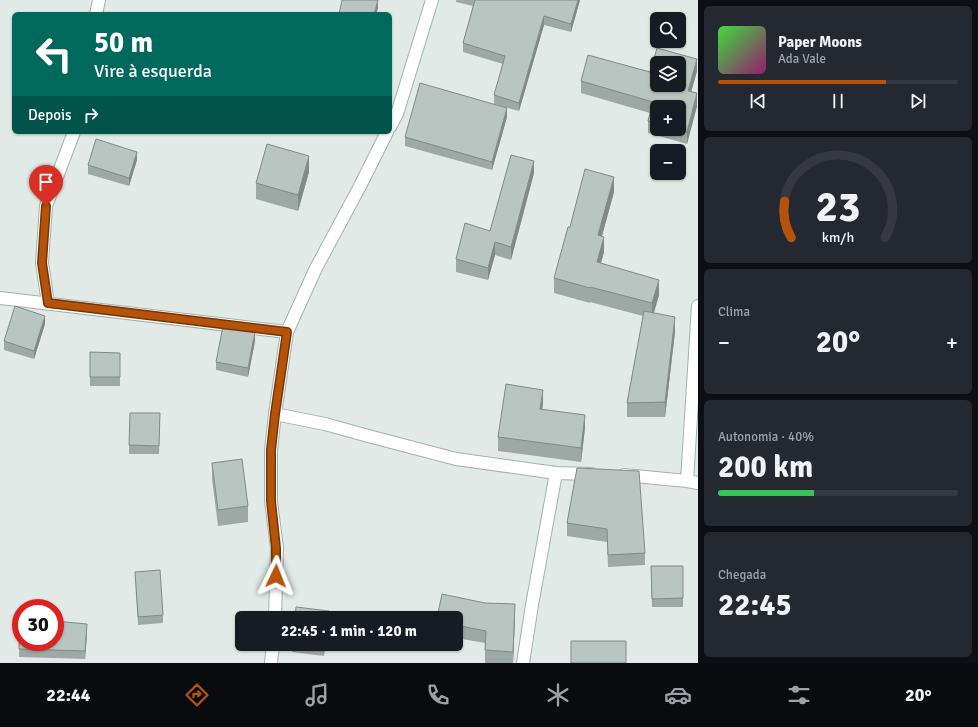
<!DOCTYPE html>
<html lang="pt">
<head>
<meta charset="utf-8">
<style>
  body { margin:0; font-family:Signika,sans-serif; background:#242831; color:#f1f3f6; height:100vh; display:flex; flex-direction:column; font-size:15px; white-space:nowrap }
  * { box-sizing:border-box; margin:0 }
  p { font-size:13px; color:#9ea1a6 }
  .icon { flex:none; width:22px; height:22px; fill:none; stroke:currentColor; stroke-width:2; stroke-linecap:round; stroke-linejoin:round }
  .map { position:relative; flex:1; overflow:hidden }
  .drawer { display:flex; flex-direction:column; gap:6px; padding:6px; background:#0d0f14; width:280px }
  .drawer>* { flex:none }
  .top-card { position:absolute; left:12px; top:12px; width:380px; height:122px; border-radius:6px; box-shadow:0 1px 3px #0004; background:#00695c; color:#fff; overflow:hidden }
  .tools { position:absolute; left:650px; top:12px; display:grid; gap:8px }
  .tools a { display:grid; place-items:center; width:36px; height:36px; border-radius:6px; background:#171b24; box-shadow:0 1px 3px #0004; font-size:20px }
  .speed { position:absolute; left:12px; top:599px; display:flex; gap:8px; font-size:20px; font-weight:700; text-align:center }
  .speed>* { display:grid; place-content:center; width:52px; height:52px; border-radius:50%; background:#171b24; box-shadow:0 1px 3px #0004; line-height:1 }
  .speed .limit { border:6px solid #d22; background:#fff; color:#111 }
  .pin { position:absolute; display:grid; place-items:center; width:34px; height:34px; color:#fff; margin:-41px -17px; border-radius:50% 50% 50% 0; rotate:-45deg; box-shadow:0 0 4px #0007 }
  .pin .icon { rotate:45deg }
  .me { position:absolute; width:44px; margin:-22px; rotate:2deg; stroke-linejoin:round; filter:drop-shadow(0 0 3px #0008) }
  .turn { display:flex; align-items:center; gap:14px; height:84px; padding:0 16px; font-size:18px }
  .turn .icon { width:52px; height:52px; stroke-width:2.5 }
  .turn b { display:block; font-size:28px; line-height:34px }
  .then { display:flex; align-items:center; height:38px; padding:0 16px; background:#0003; gap:8px; font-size:15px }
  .big { font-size:30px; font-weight:800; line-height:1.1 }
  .drawer .tile { flex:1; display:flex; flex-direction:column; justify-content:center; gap:6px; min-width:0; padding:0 14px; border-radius:6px; background:#242831 }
  .drawer .dial { align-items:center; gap:0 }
  .dial svg { height:104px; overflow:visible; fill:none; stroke:#363941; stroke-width:7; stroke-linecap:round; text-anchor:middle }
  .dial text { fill:#f1f3f6; stroke:none }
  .song { display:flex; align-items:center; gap:12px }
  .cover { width:48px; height:48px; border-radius:6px; background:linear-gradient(135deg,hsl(120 70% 55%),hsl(320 70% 35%)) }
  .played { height:4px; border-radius:2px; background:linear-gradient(90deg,#b45309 70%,#363941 70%) }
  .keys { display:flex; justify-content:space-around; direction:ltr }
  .heat { display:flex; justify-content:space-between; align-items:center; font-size:22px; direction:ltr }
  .charge { height:6px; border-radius:3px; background:linear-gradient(90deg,#34c759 40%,#363941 0) }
  .trip { position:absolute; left:235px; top:611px; width:228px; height:40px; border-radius:6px; background:#171b24; box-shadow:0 1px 3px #0004; font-weight:800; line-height:40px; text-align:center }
  .dock { display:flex; height:64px; justify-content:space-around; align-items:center; background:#090b0e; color:#9ea1a6 }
  .dock .icon { width:28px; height:28px }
  .dock .selected { color:#b45309 }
  .dock b { font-size:18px; color:#f1f3f6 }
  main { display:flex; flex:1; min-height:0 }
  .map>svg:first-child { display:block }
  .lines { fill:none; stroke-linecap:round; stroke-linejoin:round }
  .minor-casing { stroke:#a5b1ad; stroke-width:14 }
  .minor { stroke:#fff; stroke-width:12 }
  .wall { fill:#9ea9a5; fill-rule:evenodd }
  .shaded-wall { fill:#818a86 }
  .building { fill:#b8c5c0; stroke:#818a86; fill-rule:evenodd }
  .route-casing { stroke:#753606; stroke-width:10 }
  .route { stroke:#b45309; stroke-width:7 }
</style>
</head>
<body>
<main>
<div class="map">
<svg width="698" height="663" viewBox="0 0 698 663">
  <rect width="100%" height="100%" fill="#e2eae7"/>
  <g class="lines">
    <defs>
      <path id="minor" d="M96,14L99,0
        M390,127L397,114L432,0
        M0,298L287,332
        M48,303L42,263L46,206L74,132
        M275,414L325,424L372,437L456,459L556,473L591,474
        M624,475L687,481L698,483
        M687,481L698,306
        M275,618L277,548L271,501V450L275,414L287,332L316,268L359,188L387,132
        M271,663L273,644
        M523,663L532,605L556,473"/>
    </defs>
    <use href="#minor" class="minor-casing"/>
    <use href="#minor" class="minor"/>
  </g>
  <path class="wall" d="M456,0H580L571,32L544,25L519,111L494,104V95L503,64L463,52V43L473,6L456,2Z
    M697,71L691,92L697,106L687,144L648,133V121L650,113L581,93V81L650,72ZM657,107L679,129H657Z
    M507,117L492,170L405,146V137Z
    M137,160L129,186L88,174V165Z
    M309,172L298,211L256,199V183Z
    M534,173L511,260L495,255L488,280L456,272V259L490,231Z
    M614,192L602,236L604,252L601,263L659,295L654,313L675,332L665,417H627V403L643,316L590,302V303L554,293V278L570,227Z
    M45,324L34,359L4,350V341Z
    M255,341L248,377L216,370V362Z
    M90,352L120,353V386H90Z
    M543,404L542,409L585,428L581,462L498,451V437Z
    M160,413L159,454H129V445Z
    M212,463L248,506V522L218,526L212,479Z
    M577,468L645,553V565L608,567L607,542L567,536V523Z
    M651,566H683V607H652Z
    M135,572L163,615V623L138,625Z
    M20,617L87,633L85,659L19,657Z
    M515,617L513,663H485V643L456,638V618Z
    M292,644H325L324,656L292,652Z"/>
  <path class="shaded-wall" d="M378,0V9L376,14H374Z
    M578,0H580L571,32V24Z
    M544,16V25L519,111V103Z
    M697,59V71L688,103V91Z
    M697,93V106L687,144V132Z
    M507,108V117L492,170V162Z
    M137,152V160L129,186V178Z
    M309,156V172L298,211V195Z
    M534,161V173L511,260V247Z
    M614,177V192L598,250V235Z
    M604,237V252L597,277V262Z
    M495,242V255L488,280V268Z
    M659,280V295L652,318V303Z
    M45,316V324L34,359V351Z
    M675,317V332L665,417V402Z
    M255,332V341L248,377V368Z
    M543,390V404L540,423V409Z
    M585,415V428L581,462V448Z
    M515,604V617L513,663V652Z
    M87,624V633L85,659V651Z
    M324,644H325L324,656Z"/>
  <path class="building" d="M342,0H378L374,14H339Z
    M475,0H578L571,24L544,16L519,103L494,95L505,56L463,43Z
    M657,48L697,59L688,91L697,93L687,132L677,129H679V107H657V124L648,121L653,102L581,81L588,55L650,72ZM657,63H679V85H657Z
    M420,83L507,108L492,162L405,137Z
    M96,139L137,152L129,178L88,165Z
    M267,144L309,156L298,195L256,183Z
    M511,155L534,161L511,247L495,242L488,268L456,259L465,223L490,231Z
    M585,169L614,177L598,235L604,237L597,262L659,280L652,303L590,287V288L554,278L568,227H570Z
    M15,306L45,316L34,351L4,341Z
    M644,311L675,317L665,402L627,403Z
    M223,326L255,332L248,368L216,362Z
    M90,352L120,353V377H90Z
    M506,384L543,390L540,409L585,415L581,448L498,437Z
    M130,413H160L159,446L129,445Z
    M242,459L248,506L218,510L212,463Z
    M577,468L639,471L645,553L608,555L607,529L567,523Z
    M651,566H683V598L652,599Z
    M160,570L163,615L138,617L135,572Z
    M442,594L485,603L515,604L513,652L485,650L486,631L456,625V618H437Z
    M296,607L329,611L328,618H295Z
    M20,617H21V642H55V621L87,624L85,651L19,649Z
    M571,641H626V663H571Z
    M298,644H324V648Z"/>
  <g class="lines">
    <defs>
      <path id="route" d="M46,206L42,263L48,303L287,332L275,414L271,450V501L276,548V576"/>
    </defs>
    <use href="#route" class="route-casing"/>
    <use href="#route" class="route"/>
  </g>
</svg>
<div class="tools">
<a><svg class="icon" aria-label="search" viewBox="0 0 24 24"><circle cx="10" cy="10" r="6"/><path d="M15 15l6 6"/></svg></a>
<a><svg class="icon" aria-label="layers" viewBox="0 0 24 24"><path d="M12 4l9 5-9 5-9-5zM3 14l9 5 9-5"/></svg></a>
<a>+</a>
<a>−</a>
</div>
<div class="speed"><div class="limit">30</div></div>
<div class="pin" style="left:46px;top:206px;background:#d93025"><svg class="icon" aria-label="arrive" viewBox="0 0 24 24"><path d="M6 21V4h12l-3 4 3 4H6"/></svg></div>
<svg class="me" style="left:276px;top:576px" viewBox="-20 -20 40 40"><path d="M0-17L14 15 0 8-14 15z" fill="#b45309" stroke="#fff" stroke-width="4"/></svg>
<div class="trip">22:45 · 1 min · 120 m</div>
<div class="top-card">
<div class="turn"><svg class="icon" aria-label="left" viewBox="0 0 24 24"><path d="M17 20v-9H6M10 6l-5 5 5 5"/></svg><div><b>50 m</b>Vire à esquerda</div></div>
<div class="then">Depois<svg class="icon" aria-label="right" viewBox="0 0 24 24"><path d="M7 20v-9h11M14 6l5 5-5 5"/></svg></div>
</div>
</div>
<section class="drawer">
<div class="tile">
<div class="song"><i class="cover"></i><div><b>Paper Moons</b><p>Ada Vale</p></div></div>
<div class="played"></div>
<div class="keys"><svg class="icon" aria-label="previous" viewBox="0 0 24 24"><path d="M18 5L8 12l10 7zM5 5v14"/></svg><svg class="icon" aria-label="pause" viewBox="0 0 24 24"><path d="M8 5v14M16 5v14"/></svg><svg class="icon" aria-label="next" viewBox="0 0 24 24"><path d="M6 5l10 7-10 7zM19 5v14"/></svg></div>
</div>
<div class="tile dial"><svg viewBox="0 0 100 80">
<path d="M14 69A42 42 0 1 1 86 69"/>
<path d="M14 69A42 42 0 0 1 9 41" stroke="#b45309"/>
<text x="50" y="56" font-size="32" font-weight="700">23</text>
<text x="50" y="72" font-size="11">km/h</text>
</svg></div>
<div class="tile"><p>Clima</p>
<div class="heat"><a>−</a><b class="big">20°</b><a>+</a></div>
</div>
<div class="tile"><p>Autonomia · 40%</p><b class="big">200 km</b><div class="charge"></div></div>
<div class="tile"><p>Chegada</p><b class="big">22:45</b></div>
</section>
</main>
<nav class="dock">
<b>22:44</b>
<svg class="icon selected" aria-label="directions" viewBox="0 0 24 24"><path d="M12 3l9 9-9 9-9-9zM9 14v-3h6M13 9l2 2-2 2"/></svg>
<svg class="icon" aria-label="music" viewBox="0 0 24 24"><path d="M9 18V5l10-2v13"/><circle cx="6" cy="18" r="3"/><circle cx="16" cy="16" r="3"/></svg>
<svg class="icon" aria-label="phone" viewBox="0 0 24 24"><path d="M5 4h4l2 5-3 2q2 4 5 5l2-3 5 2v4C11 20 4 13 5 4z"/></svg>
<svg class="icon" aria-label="climate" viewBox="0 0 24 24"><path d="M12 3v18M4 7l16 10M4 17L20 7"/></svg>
<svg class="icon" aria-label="car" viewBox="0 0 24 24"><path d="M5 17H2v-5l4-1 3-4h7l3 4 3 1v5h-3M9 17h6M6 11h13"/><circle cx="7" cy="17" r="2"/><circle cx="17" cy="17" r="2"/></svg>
<svg class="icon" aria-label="filters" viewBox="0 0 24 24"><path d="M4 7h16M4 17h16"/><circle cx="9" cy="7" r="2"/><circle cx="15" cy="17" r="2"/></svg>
<b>20°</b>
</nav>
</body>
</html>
